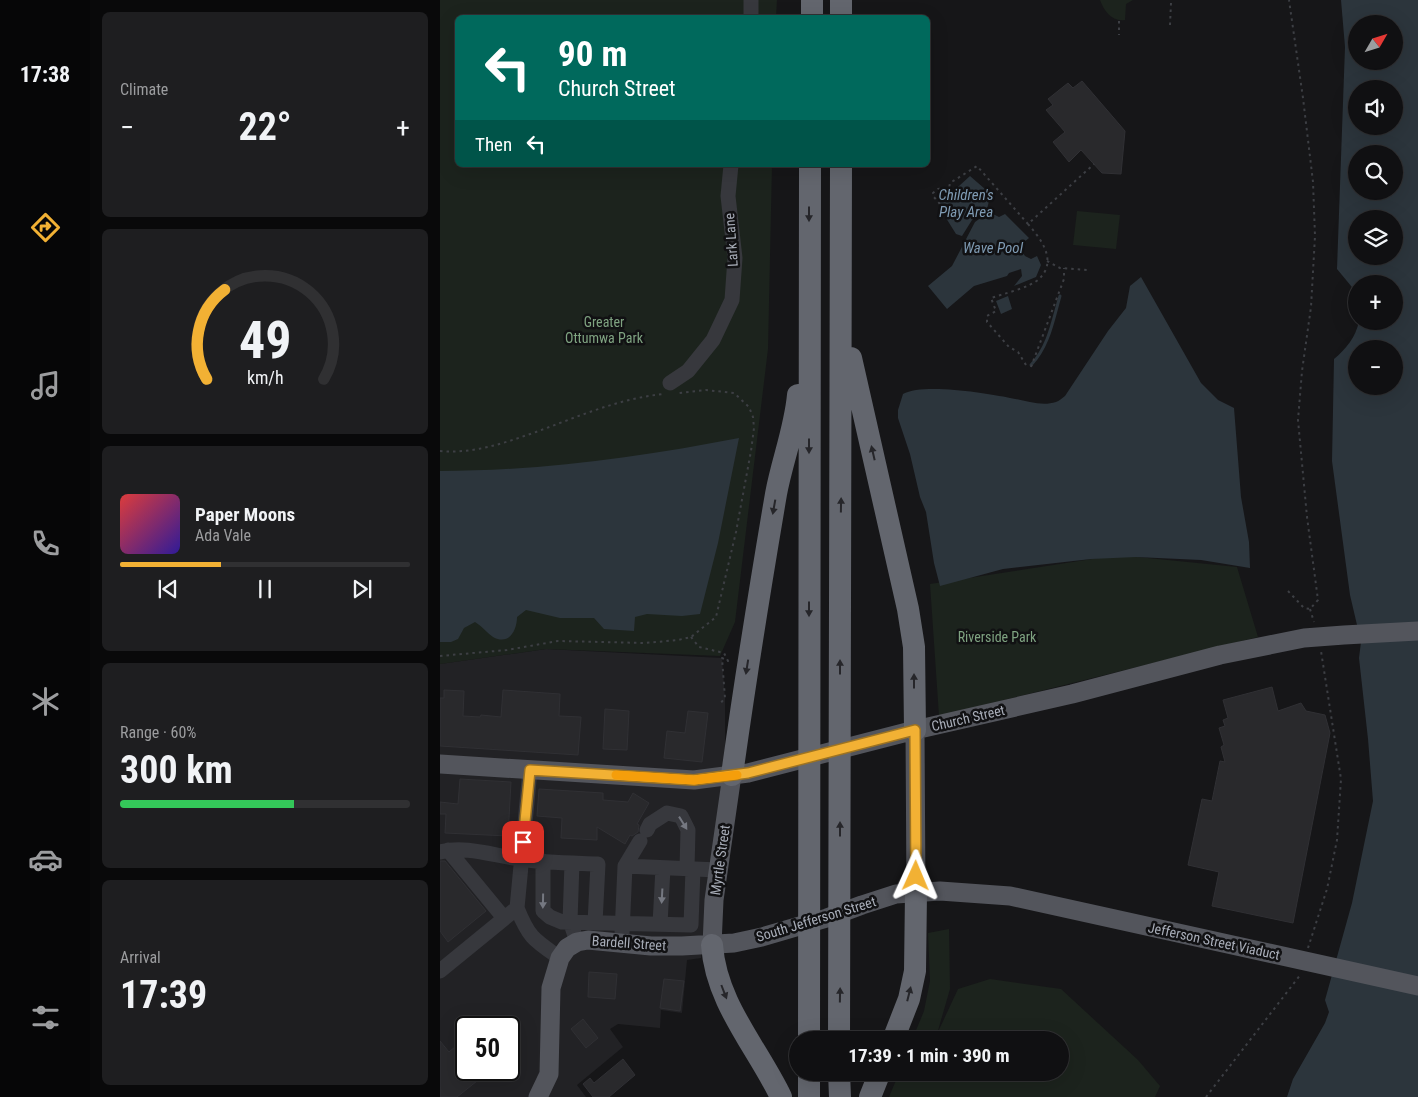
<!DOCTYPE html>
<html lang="en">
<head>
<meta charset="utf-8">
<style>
  body { margin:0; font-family:"Roboto Condensed",sans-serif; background:#1e1e20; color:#f1f3f6; height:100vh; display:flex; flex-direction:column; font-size:19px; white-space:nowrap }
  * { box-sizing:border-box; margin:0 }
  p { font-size:16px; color:#9c9d9f }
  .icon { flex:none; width:28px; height:28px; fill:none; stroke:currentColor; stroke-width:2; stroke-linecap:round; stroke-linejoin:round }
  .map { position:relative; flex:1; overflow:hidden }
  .drawer { display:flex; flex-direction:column; gap:12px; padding:12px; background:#09090a; width:350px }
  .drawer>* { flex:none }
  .hud { position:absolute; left:15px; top:15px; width:475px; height:152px; border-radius:8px; box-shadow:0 5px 20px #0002,0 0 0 1px #303032; background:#00695c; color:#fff; overflow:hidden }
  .needle { width:32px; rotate:51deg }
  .controls { position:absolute; left:908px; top:15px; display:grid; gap:10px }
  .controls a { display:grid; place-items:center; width:55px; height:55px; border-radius:50%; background:#101012; box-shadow:0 5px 20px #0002,0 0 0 1px #303032; font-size:25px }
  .speed { position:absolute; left:15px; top:1016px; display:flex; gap:10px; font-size:25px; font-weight:700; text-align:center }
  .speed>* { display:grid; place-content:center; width:65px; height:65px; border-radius:50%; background:#101012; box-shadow:0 5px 20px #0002,0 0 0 1px #303032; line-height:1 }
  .speed .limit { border:2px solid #111; border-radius:8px; background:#fff; color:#111 }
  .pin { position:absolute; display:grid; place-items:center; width:42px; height:42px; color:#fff; margin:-21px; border-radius:10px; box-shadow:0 2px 8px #0006 }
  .me { position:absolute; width:55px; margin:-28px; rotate:1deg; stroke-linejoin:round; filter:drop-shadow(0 0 4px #0008) }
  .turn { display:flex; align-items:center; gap:18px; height:105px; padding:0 20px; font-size:22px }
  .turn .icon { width:65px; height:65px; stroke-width:2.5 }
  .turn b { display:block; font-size:35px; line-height:42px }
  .then { display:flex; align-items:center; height:48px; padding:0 20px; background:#0003; gap:10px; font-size:19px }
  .big { font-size:38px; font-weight:700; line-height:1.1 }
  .drawer .widget { flex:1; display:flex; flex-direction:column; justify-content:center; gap:8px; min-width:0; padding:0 18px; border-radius:8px; background:#1e1e20 }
  .drawer .dial { align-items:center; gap:0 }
  .dial svg { height:130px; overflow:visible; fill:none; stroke:#303032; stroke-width:7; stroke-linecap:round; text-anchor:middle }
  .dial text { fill:#f1f3f6; stroke:none }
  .song { display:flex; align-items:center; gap:15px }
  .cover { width:60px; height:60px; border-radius:8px; background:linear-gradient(135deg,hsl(0 70% 55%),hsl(250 70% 35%)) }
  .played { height:5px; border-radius:2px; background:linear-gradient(90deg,#f2b134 35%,#303032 35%) }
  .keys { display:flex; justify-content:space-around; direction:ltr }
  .heat { display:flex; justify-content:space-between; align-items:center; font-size:28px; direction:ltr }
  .charge { height:8px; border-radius:4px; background:linear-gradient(90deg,#34c759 60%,#303032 0) }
  .trip { position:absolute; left:349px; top:1031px; width:280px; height:50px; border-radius:25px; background:#101012; box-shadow:0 5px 20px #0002,0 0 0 1px #303032; font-weight:700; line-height:50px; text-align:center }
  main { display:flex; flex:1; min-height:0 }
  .dock { display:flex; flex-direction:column; width:90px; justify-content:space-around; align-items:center; background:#060607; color:#9c9d9f }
  .dock .icon { width:35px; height:35px }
  .dock .on { color:#f2b134 }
  .dock b { font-size:22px; color:#f1f3f6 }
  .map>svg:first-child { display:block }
  .built { fill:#222225; fill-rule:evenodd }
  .green { fill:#1c231d }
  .water { fill:#2c353c; fill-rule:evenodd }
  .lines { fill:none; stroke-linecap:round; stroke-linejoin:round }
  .stream { stroke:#2c353c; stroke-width:3 }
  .building { fill:#29292c; stroke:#303034 }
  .path { stroke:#3d3f44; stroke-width:2; stroke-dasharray:2.5 4; stroke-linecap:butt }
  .minor { stroke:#37383d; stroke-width:15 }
  .major { stroke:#53555c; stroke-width:19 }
  .highway { stroke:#63666e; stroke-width:22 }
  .oneway { fill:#26262a }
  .oneway2 { fill:#757881 }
  .route-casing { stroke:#9d7322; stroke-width:12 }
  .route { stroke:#f2b134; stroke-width:9 }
  .slow { stroke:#f59e0b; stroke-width:9 }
  .labels { text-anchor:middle; stroke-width:5; stroke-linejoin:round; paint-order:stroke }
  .street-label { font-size:14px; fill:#a8adb8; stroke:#111113 }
  .park-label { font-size:14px; fill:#7fa381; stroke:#111113 }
  .water-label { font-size:15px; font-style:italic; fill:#7f9bb3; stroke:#111113 }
</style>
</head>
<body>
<main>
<nav class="dock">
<b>17:38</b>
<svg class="icon on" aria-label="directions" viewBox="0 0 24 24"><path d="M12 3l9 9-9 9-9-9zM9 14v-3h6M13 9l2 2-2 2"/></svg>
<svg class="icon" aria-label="music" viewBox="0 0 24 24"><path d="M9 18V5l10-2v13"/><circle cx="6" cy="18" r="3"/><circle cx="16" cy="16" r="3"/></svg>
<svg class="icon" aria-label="phone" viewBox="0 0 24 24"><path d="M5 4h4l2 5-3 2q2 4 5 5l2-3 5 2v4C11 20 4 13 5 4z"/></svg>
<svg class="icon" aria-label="climate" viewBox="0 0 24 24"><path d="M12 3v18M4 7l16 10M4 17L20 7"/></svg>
<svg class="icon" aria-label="car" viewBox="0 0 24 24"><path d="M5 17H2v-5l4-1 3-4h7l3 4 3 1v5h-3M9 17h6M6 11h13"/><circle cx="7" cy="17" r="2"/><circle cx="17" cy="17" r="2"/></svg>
<svg class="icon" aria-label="filters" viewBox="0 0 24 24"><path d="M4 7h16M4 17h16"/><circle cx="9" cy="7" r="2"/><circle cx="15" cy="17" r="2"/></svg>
</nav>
<section class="drawer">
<div class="widget"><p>Climate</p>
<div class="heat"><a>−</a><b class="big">22°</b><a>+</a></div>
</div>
<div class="widget dial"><svg viewBox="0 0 100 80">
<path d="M14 69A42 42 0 1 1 86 69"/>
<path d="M14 69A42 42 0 0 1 25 14" stroke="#f2b134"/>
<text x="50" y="56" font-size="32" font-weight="700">49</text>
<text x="50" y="72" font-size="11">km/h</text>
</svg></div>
<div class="widget">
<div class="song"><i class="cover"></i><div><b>Paper Moons</b><p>Ada Vale</p></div></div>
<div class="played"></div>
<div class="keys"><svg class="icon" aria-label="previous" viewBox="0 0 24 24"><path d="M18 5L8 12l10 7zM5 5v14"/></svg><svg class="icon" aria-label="pause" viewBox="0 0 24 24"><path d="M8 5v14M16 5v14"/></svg><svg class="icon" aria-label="next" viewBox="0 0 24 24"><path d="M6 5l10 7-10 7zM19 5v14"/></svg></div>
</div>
<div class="widget"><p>Range · 60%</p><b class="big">300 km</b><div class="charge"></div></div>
<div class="widget"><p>Arrival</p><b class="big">17:39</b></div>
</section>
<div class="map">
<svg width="978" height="1097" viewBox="0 0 978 1097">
  <rect width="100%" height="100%" fill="#161618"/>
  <path class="built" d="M106,649L282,658L285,698V766L261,958L247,960L242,1013L221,1010L220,1028L178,1024L170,1029L183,1047L137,1085L146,1097H0V664ZM26,1028H69V1070H26Z"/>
  <path class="green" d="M0,0H337L336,17L18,18V165H332L328,349L295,622L280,656L106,649L0,664Z
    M660,0H693L686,4L685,20C672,22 664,11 660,0Z
    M637,211L680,215L676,249L633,245Z
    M678,555L797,567L818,637L499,716L490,584Z
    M509,929L510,989L497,1034L518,989L550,979L621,989L698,1060L720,1086L715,1097H449L459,1073L620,1072V1040H472L484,1011L490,981L488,933Z"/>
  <path class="water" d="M901,0H978V1097H847L853,1079L885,1023L889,1012L885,1000L912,903L933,801L928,739L919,658L921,642L910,595L892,461L894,359C906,349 916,337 919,321H954V284H916V292L897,269L905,47ZM916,24H954V61H916ZM916,89H954V126H916ZM916,154H954V191H916ZM916,219H954V256H916ZM916,349H954V386H916Z
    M530,176L553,196L549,201L547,209L532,220L522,236L516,234L506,218L505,208L500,204L501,200L508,196Z
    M549,212L559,217L565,214L589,238L583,243L581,250L585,256L591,259L597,256L601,265L596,277L574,286L582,276L581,269L569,273L567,276L534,286L507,309L488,286L512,266L535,222Z
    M701,277L761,383L778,400L794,408L801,497L809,542L810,568L761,560L696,557L651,559L563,569L500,586L494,563L486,512L480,497L470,454L458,418V410L463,394C483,383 546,393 570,398C584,400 601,407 616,402C619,401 622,398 625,396L668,331L686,308L690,286Z
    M568,296L572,309L561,314L556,301Z
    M299,438L278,543L260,614L242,616L207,614L195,617L194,631L164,629L154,618H120L86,610L77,617C77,630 69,646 53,637C47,633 42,626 35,622L24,628L18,639L11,642H0V471C101,471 201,457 299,438Z"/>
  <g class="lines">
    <path class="stream" d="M591,365C609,346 613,320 620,296"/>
  </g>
  <path class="building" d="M642,81L685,131L681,174L662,173L641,150L629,162L613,142L625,132L606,110L613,105L608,99L628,83L633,88Z
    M832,687L838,711L861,703L866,711L885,715L890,733L853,923L772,906L779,872L748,865L762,799L772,801L780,761L785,762L781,747L784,745L779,728L785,726L783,720L788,718L783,700Z
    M4,690L24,691L23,716L40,717L41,715L61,717L63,690L120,694L119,716L141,717L138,755L0,746V698H4Z
    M165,709L189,711L187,750L163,749Z
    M248,711L268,713L262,762L224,758L227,731L245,733Z
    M20,779L71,782L68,836L5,833L6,814H0V802L18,804Z
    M99,789L163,793V800L188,802L193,793L209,803L197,824L199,825L198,832L192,836L190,835L185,844L157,827V840L121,838L122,818L97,816Z
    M0,861H5L46,911L8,942L0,931Z
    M149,972L177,974L175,999L148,997Z
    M224,979L244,981L240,1011L220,1008Z
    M143,1019L158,1038L146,1048L131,1029Z
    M0,1041L9,1052L16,1046L26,1058V1070H36L42,1077L17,1097H0Z
    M183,1059L195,1075L169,1097H153L143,1084L150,1078L154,1083Z"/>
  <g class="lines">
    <path class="path" d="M679,21V35
      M730,25L731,3
      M500,204L493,196V193L498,189L509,188L510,183L537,166L588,224
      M607,261L620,268L648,270
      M586,365L578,352L569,347L547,322V316L556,311L551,298C563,294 591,287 599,279C618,261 601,239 588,224L654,164
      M591,367L624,279V268
      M0,451C34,454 64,443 96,432C137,417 180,398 224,394
      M848,591L864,608L870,609L878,600L867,517L858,420L862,371L871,307L875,236L873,182L863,98L849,0
      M870,609L874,622
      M251,637L259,647L284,653L288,661L282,658L285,698L279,705
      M0,656L67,650L118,641L205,643L238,640L251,637L276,617L296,532L311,451L314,428L313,417L309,407L294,393L266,390L239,393
      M868,948L887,889L897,840L901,779L881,651
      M766,1097L861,974"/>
    <path class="minor" d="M311,18V0
      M230,383L248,371L273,340L292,300L295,258L288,196L291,165
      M90,770L77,908C89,938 94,940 120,958
      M207,830L210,824L227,813L241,816L248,830L247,869
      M8,850L64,918
      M0,852C25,845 55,856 80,859C106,863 132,863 158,864L155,923
      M103,861V911L110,917L122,922L251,925L253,869
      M132,863L130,921L137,942
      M185,866L200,841
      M220,924L223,868
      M182,934L185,866L278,870
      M0,971L77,908"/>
    <path class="major" d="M475,730L476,893
      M0,764L254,780L308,773L475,730L632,694L780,655L864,638L904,635L978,631
      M272,945L274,900L292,775
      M98,1097L109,1074L111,988L120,958L127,948L137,942L148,940L211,946H242L294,943L322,937L387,918L422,905L456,894L500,891L570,896L978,986"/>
    <path class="highway" d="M401,0V18
      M372,18V0
      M411,358L468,609L474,647L475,730
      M292,775C305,681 320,588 336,494C342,461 355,429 358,395
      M272,945C276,1003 317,1047 341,1097
      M369,1040L370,165
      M399,1040L401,165
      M453,1040L469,999L475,971L476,893
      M399,1072L400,1097
      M369,1097V1072
      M430,1097L440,1072"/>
  </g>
  <defs><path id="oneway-solid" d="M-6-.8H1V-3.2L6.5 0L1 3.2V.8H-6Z" transform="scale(1.25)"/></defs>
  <g class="oneway">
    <use href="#oneway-solid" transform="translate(369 214) rotate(90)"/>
    <use href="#oneway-solid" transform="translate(369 446) rotate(90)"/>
    <use href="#oneway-solid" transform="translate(433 453) rotate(-103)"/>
    <use href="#oneway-solid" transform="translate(401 505) rotate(-89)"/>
    <use href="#oneway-solid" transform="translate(334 507) rotate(100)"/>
    <use href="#oneway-solid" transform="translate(369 609) rotate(90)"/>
    <use href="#oneway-solid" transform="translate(307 667) rotate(99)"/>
    <use href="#oneway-solid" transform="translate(400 667) rotate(-90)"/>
    <use href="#oneway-solid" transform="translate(474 681) rotate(-90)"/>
    <use href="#oneway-solid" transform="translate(400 829) rotate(-90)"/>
    <use href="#oneway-solid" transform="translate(284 992) rotate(69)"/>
    <use href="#oneway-solid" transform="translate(469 994) rotate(-76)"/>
    <use href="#oneway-solid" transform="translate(400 995) rotate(-89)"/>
  </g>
  <g class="oneway2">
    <use href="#oneway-solid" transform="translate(243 823) rotate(58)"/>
    <use href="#oneway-solid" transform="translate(222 896) rotate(93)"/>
    <use href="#oneway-solid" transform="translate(103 901) rotate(91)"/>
  </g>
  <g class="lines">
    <defs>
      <path id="route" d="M83,842L90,770L254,780L308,773L475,730L476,876"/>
    </defs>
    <use href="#route" class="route-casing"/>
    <use href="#route" class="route"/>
    <path class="slow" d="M176,775L254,780L297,775"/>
  </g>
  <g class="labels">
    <g class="street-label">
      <text transform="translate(291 240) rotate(-94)" y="5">Lark Lane</text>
      <text transform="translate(528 718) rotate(-13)" y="5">Church Street</text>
      <text transform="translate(280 860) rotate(-82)" y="5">Myrtle Street</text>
      <text transform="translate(376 919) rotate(-17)" y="5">South Jefferson Street</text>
      <text transform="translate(774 941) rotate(12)" y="5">Jefferson Street Viaduct</text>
      <text transform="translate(189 943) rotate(4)" y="5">Bardell Street</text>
    </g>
    <g class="park-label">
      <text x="164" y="327">Greater<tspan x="164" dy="16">Ottumwa Park</tspan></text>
      <text x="557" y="642">Riverside Park</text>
    </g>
    <g class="water-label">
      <text x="526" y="200">Children's<tspan x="526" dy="17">Play Area</tspan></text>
      <text x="553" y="253">Wave Pool</text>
    </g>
  </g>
</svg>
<div class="controls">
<a><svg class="needle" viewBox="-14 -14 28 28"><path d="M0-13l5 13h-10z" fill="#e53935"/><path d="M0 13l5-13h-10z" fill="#9c9d9f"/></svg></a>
<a><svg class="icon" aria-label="sound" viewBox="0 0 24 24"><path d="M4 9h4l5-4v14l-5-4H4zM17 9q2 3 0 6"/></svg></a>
<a><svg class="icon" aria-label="search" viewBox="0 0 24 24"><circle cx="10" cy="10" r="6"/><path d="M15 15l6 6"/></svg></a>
<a><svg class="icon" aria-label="layers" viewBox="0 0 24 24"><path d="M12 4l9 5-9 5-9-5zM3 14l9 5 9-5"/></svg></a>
<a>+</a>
<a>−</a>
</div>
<div class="speed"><div class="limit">50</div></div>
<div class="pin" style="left:83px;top:842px;background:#d93025"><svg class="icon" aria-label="arrive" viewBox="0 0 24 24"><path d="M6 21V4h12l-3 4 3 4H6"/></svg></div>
<svg class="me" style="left:476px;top:876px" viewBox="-20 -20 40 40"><path d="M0-17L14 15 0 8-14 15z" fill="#f2b134" stroke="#fff" stroke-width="4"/></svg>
<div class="trip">17:39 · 1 min · 390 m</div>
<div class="hud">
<div class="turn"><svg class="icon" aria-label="left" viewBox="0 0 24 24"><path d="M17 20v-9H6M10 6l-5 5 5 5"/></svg><div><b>90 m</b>Church Street</div></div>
<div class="then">Then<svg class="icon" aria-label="left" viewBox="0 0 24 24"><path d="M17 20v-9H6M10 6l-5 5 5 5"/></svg></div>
</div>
</div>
</main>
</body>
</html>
